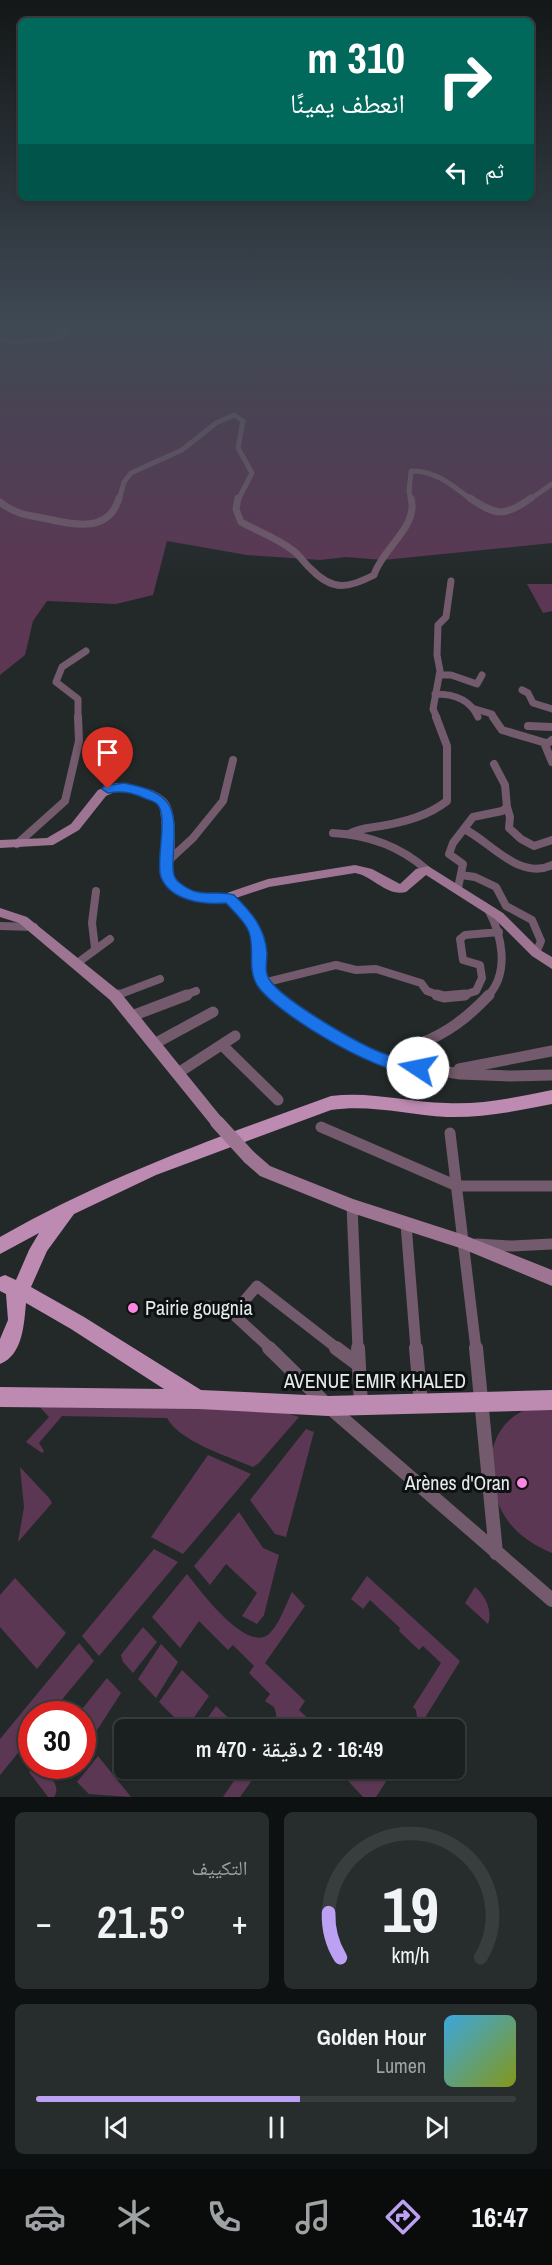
<!DOCTYPE html>
<html lang="ar">
<head>
<meta charset="utf-8">
<style>
  body { margin:0; font-family:"Archivo Narrow","Noto Naskh Arabic",sans-serif; background:#272c2c; color:#f1f3f6; direction:rtl; height:100vh; display:flex; flex-direction:column; font-size:22px; white-space:nowrap }
  * { box-sizing:border-box; margin:0 }
  p { font-size:20px; color:#9fa2a4 }
  .icon { flex:none; width:33px; height:33px; fill:none; stroke:currentColor; stroke-width:2; stroke-linecap:round; stroke-linejoin:round }
  .map { position:relative; height:1797px; overflow:hidden; direction:ltr }
  .sheet { display:flex; flex-direction:column; gap:15px; padding:15px; background:#0e1111; flex:1 }
  .sheet>* { flex:none }
  .banner { position:absolute; left:18px; top:18px; width:516px; height:183px; border-radius:9px; box-shadow:0 2px 4px #0004,0 0 0 2px #383d3d; direction:rtl; background:#00695c; color:#fff; overflow:hidden }
  .speed { position:absolute; left:18px; top:1701px; display:flex; gap:12px; font-size:30px; font-weight:700; text-align:center }
  .speed>* { display:grid; place-content:center; width:78px; height:78px; border-radius:50%; background:#1a1f1f; box-shadow:0 2px 4px #0004,0 0 0 2px #383d3d; line-height:1 }
  .speed .limit { border:9px solid #d22; background:#fff; color:#111 }
  .pin { position:absolute; display:grid; place-items:center; width:51px; height:51px; color:#fff; margin:-62px -26px; border-radius:50% 50% 50% 0; rotate:-45deg; box-shadow:0 0 6px #0007 }
  .pin .icon { rotate:45deg }
  .me { position:absolute; width:66px; margin:-33px; rotate:281deg; stroke-linejoin:round; filter:drop-shadow(0 0 4px #0008) }
  .turn { display:flex; align-items:center; gap:21px; height:126px; padding:0 30px; font-size:27px }
  .turn .icon { width:78px; height:78px; stroke-width:2.5 }
  .turn b { display:block; font-size:42px; line-height:51px }
  .then { display:flex; align-items:center; height:57px; padding:0 30px; background:#0003; gap:12px; font-size:22px }
  .big { font-size:45px; font-weight:600; line-height:1.1 }
  .sheet .widget { flex:1; display:flex; flex-direction:column; justify-content:center; gap:9px; min-width:0; padding:0 21px; border-radius:9px; background:#272c2c }
  .sheet .dial { align-items:center; gap:0 }
  .dial svg { height:156px; overflow:visible; fill:none; stroke:#383d3d; stroke-width:7; stroke-linecap:round; text-anchor:middle }
  .dial text { fill:#f1f3f6; stroke:none }
  .song { display:flex; align-items:center; gap:18px }
  .cover { width:72px; height:72px; border-radius:9px; background:linear-gradient(135deg,hsl(200 70% 55%),hsl(70 70% 35%)) }
  .played { height:6px; border-radius:3px; background:linear-gradient(90deg,#bca0f2 55%,#383d3d 55%) }
  .keys { display:flex; justify-content:space-around; direction:ltr }
  .heat { display:flex; justify-content:space-between; align-items:center; font-size:33px; direction:ltr }
  .sheet .tiles { flex:1; display:grid; gap:15px; grid-template-columns:1fr 1fr }
  .widget:last-child { grid-column:span 2 }
  .trip { position:absolute; left:114px; top:1719px; width:351px; height:60px; border-radius:9px; background:#1a1f1f; box-shadow:0 2px 4px #0004,0 0 0 2px #383d3d; font-weight:600; line-height:60px; text-align:center; direction:rtl }
  .tabs { display:flex; height:96px; justify-content:space-around; align-items:center; background:#0a0c0c; color:#9fa2a4 }
  .tabs .icon { width:42px; height:42px }
  .tabs .selected { color:#bca0f2 }
  .tabs b { font-size:27px; color:#f1f3f6 }
  .map>svg:first-child { display:block }
  .green { fill:#5c3754 }
  .lines { fill:none; stroke-linecap:round; stroke-linejoin:round }
  .street-far4 { stroke:#735a6c; stroke-width:5 }
  .street-far3 { stroke:#735a6c; stroke-width:7 }
  .street-far2 { stroke:#735a6c; stroke-width:8 }
  .street-far1 { stroke:#735a6c; stroke-width:11 }
  .street { stroke:#735a6c; stroke-width:14 }
  .secondary { fill:#9d7593; fill-rule:evenodd }
  .primary { fill:#bd8ab1; fill-rule:evenodd }
  .secondary-bridge { stroke:#9d7593; stroke-width:14 }
  .route { fill:#1a73e8; stroke:#114b97; stroke-width:1.5 }
  .poi-dot { fill:#fc86e3; stroke:#0e1111; stroke-width:2 }
  .labels { text-anchor:middle; stroke-width:6; stroke-linejoin:round; paint-order:stroke }
  .near-poi-label { font-size:20px; fill:#e6eaea; stroke:#0e1111; text-anchor:start }
  .near-street-label { font-size:20px; fill:#e6eaea; stroke:#0e1111 }
</style>
</head>
<body>
<div class="map">
<svg width="552" height="1797" viewBox="0 0 552 1797">
  <rect width="100%" height="100%" fill="#232929"/>
  <path class="green" d="M0,327H552V543L383,560L346,557L320,560L247,555L167,541L153,595L116,604L47,601L33,621L25,655L0,675Z
    M552,574V611L543,613L527,584H552Z
    M38,1405L267,1407L299,1417L259,1463L253,1467C229,1457 179,1441 167,1418L62,1416L39,1443L44,1451L42,1453L26,1442L49,1417Z
    M552,1405V1553C535,1546 519,1536 508,1521C485,1489 481,1433 521,1412C529,1407 543,1407 552,1405Z
    M306,1429L314,1432L286,1537L275,1534L250,1500Z
    M208,1455L251,1474L183,1554L151,1537Z
    M20,1467L49,1498L52,1503L18,1542L24,1507Z
    M239,1512L263,1548L279,1555L264,1615L257,1624L242,1616L257,1593L226,1564L210,1585L194,1566Z
    M154,1549L178,1562L99,1656L82,1636Z
    M187,1574C199,1589 248,1656 270,1633C280,1623 286,1604 292,1592L305,1606L265,1663L305,1701L299,1710L319,1729H296L290,1724L286,1729H268C277,1724 278,1716 274,1707L265,1701L270,1694L249,1673L254,1666L233,1645L228,1650L199,1621L180,1648L152,1617Z
    M367,1576L460,1661L423,1721L417,1717L416,1710L413,1707L441,1663L423,1646L419,1650L399,1631L400,1628L370,1600L363,1609L351,1599Z
    M15,1578L66,1633L37,1669L0,1627V1595Z
    M475,1587C485,1595 493,1611 488,1624L465,1603Z
    M143,1627L157,1642L133,1673L123,1662L121,1655Z
    M79,1643L94,1661L50,1714H32L31,1737L0,1775V1739Z
    M161,1644L178,1662L156,1698L138,1679Z
    M182,1670L209,1696L186,1729L159,1702Z
    M107,1678L121,1693L83,1752L82,1714H78Z
    M216,1706L240,1729H200Z
    M98,1756L131,1797L89,1794L77,1782Z
    M34,1766H40C48,1775 62,1785 54,1797H48L29,1772Z
    M242,1769H260L240,1797H223Z
    M341,1769H355L366,1780L374,1769H394L376,1797H363L339,1771Z"/>
  <g class="lines">
    <path class="street-far4" d="M0,340L17,342L61,338L71,327
      M119,500L124,482L131,473L182,450L216,423L234,415L243,421L238,448L252,473L238,500
      M411,500L409,492L411,471C435,470 453,486 472,500
      M529,500L552,484"/>
    <path class="street-far3" d="M238,498L236,509L241,522C257,531 277,538 291,549C299,554 304,563 311,569C333,592 349,588 374,575C382,549 419,526 411,498
      M470,498C496,516 505,517 531,498
      M0,502C14,514 30,516 48,519C75,525 109,533 119,498
      M440,675H451L477,684L482,675
      M522,690L528,693L533,703L552,709
      M435,694C454,694 470,699 478,717
      M475,709L492,714L494,718
      M78,718V699L56,682L62,667L86,651
      M437,718L433,709L440,671L437,655L438,625L446,617L451,581"/>
    <path class="street-far2" d="M493,717L502,730L546,743
      M528,726L552,727
      M552,740L545,745L552,762
      M507,807L510,817L509,828L521,839L534,846L552,840
      M464,829C490,841 519,881 552,865
      M333,833C369,835 400,846 427,870
      M349,834C359,828 370,828 381,826C404,822 428,816 447,801V746L436,717
      M17,844L65,801L79,741L78,717
      M168,861L193,838L223,801L233,760
      M461,875L475,877L496,887L506,906L532,920L541,941L536,953
      M458,888L463,864L449,854L453,843L473,817L502,811L507,807L505,785L494,764
      M229,898C240,909 252,921 257,936C266,961 251,974 275,996
      M0,926L34,927
      M95,948L92,923L96,891
      M76,964L110,939
      M263,983L336,965L356,970L376,969L421,983L427,991L441,996
      M115,996L160,979
      M183,996L196,991
      M461,996L476,991L482,978L480,965L463,960L460,939L465,935L499,932
      M488,996C510,972 502,935 488,909"/>
    <path class="street-far1" d="M274,995L346,1043L390,1062L460,1074L511,1076L552,1075
      M437,995L444,997L465,995
      M115,996L119,995
      M132,1016L187,995
      M154,1044L213,1012
      M222,1045L278,1100
      M418,1068L419,1044C448,1033 468,1017 489,995
      M459,1069L552,1051
      M178,1073L235,1036
      M321,1127L457,1186H552
      M450,1133L476,1349
      M352,1206L358,1349
      M406,1224L416,1349
      M477,1244L512,1246L552,1244
      M208,1306L233,1314L271,1349
      M233,1314L257,1286L338,1349"/>
    <path class="street" d="M269,1348L328,1406L552,1600
      M336,1348L359,1365
      M358,1348L361,1406
      M416,1348L421,1404
      M476,1348L496,1553"/>
    <path class="secondary" d="M116,783C132,786 152,786 165,798C180,810 174,857 172,875L178,883L189,890L218,896L268,879L355,865L372,869L400,884L416,869L428,866L503,913L540,950L552,957V969L532,956L495,919L426,875L406,892C387,897 373,876 355,873L269,887L218,904L182,897L170,889L160,876L163,844L160,807L157,803L141,794L117,791L106,796L79,830L53,845L0,848V840L47,838L71,824L98,790Z
      M0,908L27,917L120,992L222,1118L224,1122L222,1126L217,1128L212,1126L110,1000L19,923L0,917Z
      M249,1151L254,1152L270,1166L353,1199L464,1235L552,1270V1286L463,1249L352,1213L260,1176L244,1162L242,1157L244,1152Z"/>
    <path class="primary" d="M552,1090V1104C517,1111 482,1118 447,1117C408,1115 371,1104 331,1110L156,1175L74,1214L47,1251L31,1287L84,1317L201,1390L328,1396L552,1390V1410L328,1416L199,1409L0,1407V1387L164,1389L71,1329L26,1303C24,1324 23,1355 0,1364V1339L8,1320L6,1294L0,1291V1277L5,1275L16,1280L29,1250L39,1233L0,1254V1237C105,1177 217,1137 331,1096C370,1091 407,1102 446,1103C482,1105 517,1097 552,1090Z"/>
    <path class="secondary-bridge" d="M217,1122L249,1157"/>
  </g>
  <linearGradient id="sky" x2="0" y2="1"><stop stop-color="#131717"/><stop offset="0.56" stop-color="#3f4954"/><stop offset="1" stop-color="#3f4954" stop-opacity="0"/></linearGradient>
  <rect width="552" height="579" fill="url(#sky)"/>
  <path class="route" d="M124,783C181,794 175,812 173,863C173,872 173,878 180,883C201,900 214,889 234,895C251,912 265,927 267,953C267,962 264,971 269,979C283,1001 363,1047 388,1055C400,1059 412,1060 424,1064L426,1068L424,1073C392,1084 274,1013 257,985C247,969 255,950 249,932C245,921 233,911 226,903C204,905 170,901 161,877C155,863 169,815 157,804C154,801 148,800 144,798C131,792 122,791 108,793L102,789L104,786Z"/>
  <g class="poi-dot">
    <circle cx="133" cy="1308" r="6"/>
    <circle cx="522" cy="1483" r="6"/>
  </g>
  <g class="labels">
    <g class="near-poi-label">
      <text x="145" y="1315">Pairie gougnia</text>
      <text x="510" y="1490" text-anchor="end">Arènes d'Oran</text>
    </g>
    <g class="near-street-label">
      <text x="375" y="1388">AVENUE EMIR KHALED</text>
    </g>
  </g>
</svg>
<div class="speed"><div class="limit">30</div></div>
<div class="pin" style="left:108px;top:789px;background:#d93025"><svg class="icon" aria-label="arrive" viewBox="0 0 24 24"><path d="M6 21V4h12l-3 4 3 4H6"/></svg></div>
<svg class="me" style="left:418px;top:1068px" viewBox="-20 -20 40 40"><circle r="19" fill="#fff"/><path d="M0-13L10 11 0 6-10 11z" fill="#1a73e8"/></svg>
<div class="trip">16:49 · 2 دقيقة · 470 m</div>
<div class="banner">
<div class="turn"><svg class="icon" aria-label="right" viewBox="0 0 24 24"><path d="M7 20v-9h11M14 6l5 5-5 5"/></svg><div><b>310 m</b>انعطف يمينًا</div></div>
<div class="then">ثم<svg class="icon" aria-label="left" viewBox="0 0 24 24"><path d="M17 20v-9H6M10 6l-5 5 5 5"/></svg></div>
</div>
</div>
<section class="sheet">
<div class="tiles">
<div class="widget dial"><svg viewBox="0 0 100 80">
<path d="M14 69A42 42 0 1 1 86 69"/>
<path d="M14 69A42 42 0 0 1 8 46" stroke="#bca0f2"/>
<text x="50" y="56" font-size="32" font-weight="700">19</text>
<text x="50" y="72" font-size="11">km/h</text>
</svg></div>
<div class="widget"><p>التكييف</p>
<div class="heat"><a>−</a><b class="big">21.5°</b><a>+</a></div>
</div>
<div class="widget">
<div class="song"><i class="cover"></i><div><b>Golden Hour</b><p>Lumen</p></div></div>
<div class="played"></div>
<div class="keys"><svg class="icon" aria-label="previous" viewBox="0 0 24 24"><path d="M18 5L8 12l10 7zM5 5v14"/></svg><svg class="icon" aria-label="pause" viewBox="0 0 24 24"><path d="M8 5v14M16 5v14"/></svg><svg class="icon" aria-label="next" viewBox="0 0 24 24"><path d="M6 5l10 7-10 7zM19 5v14"/></svg></div>
</div>
</div>
</section>
<nav class="tabs">
<b>16:47</b>
<svg class="icon selected" aria-label="directions" viewBox="0 0 24 24"><path d="M12 3l9 9-9 9-9-9zM9 14v-3h6M13 9l2 2-2 2"/></svg>
<svg class="icon" aria-label="music" viewBox="0 0 24 24"><path d="M9 18V5l10-2v13"/><circle cx="6" cy="18" r="3"/><circle cx="16" cy="16" r="3"/></svg>
<svg class="icon" aria-label="phone" viewBox="0 0 24 24"><path d="M5 4h4l2 5-3 2q2 4 5 5l2-3 5 2v4C11 20 4 13 5 4z"/></svg>
<svg class="icon" aria-label="climate" viewBox="0 0 24 24"><path d="M12 3v18M4 7l16 10M4 17L20 7"/></svg>
<svg class="icon" aria-label="car" viewBox="0 0 24 24"><path d="M5 17H2v-5l4-1 3-4h7l3 4 3 1v5h-3M9 17h6M6 11h13"/><circle cx="7" cy="17" r="2"/><circle cx="17" cy="17" r="2"/></svg>
</nav>
</body>
</html>
